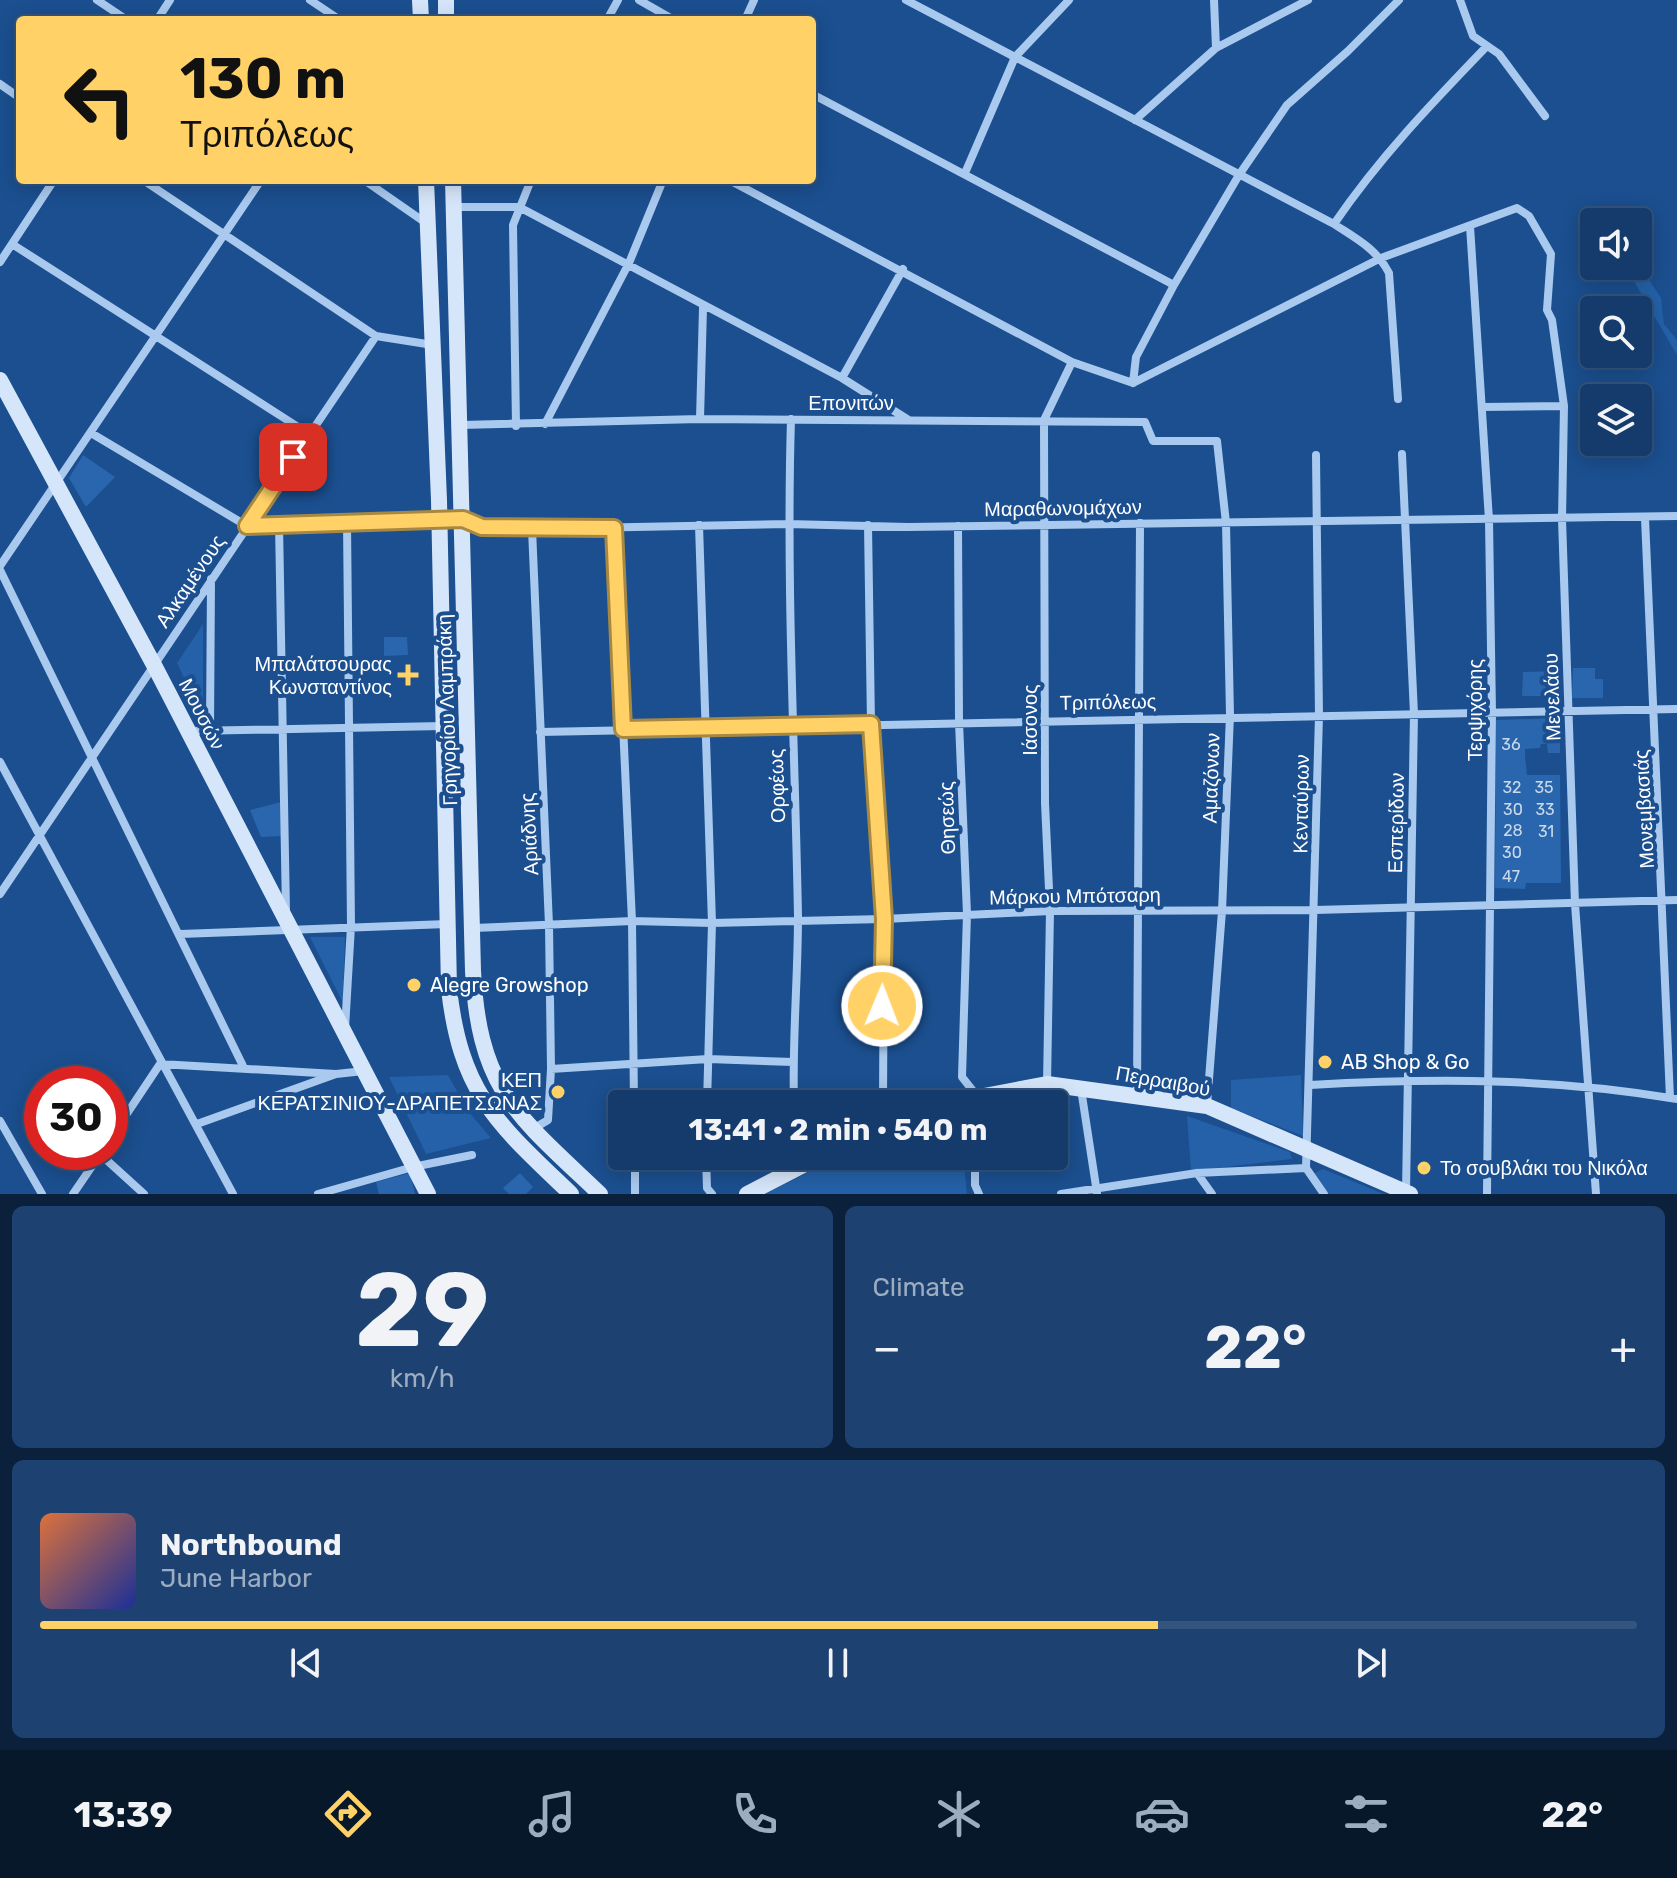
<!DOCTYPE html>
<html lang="en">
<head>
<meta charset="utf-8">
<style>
  body { margin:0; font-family:Rubik,sans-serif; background:#1d4271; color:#f1f3f6; height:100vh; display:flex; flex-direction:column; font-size:30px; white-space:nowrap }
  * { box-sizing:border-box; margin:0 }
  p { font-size:26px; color:#9dadc1 }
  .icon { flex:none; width:44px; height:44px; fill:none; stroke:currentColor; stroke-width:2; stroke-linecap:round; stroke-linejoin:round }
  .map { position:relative; height:1194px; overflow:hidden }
  .sheet { display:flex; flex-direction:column; gap:12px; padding:12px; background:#0b203b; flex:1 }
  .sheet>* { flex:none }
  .top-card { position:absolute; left:16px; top:16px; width:800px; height:168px; border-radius:8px; box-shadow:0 4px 20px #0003,0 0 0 2px #33557e; background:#ffd166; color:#111; overflow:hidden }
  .buttons { position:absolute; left:1580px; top:208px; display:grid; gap:16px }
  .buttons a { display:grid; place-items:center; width:72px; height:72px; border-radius:8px; background:#143b6b; box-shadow:0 4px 20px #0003,0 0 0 2px #33557e; font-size:40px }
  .speed { position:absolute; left:24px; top:1066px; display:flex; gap:16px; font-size:40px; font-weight:700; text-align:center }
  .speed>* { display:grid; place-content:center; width:104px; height:104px; border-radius:50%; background:#143b6b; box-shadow:0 4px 20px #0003,0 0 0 2px #33557e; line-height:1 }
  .speed .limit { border:12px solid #d22; background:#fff; color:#111 }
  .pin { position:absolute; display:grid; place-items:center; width:68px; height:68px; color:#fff; margin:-34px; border-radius:16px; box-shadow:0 4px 12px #0006 }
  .me { position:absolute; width:88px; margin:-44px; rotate:1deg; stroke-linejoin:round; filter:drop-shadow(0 0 6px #0008) }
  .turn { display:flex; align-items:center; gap:28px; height:168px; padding:0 32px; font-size:36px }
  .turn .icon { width:104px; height:104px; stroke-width:2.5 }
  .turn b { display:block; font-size:56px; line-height:68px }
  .big { font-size:60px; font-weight:700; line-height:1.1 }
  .sheet .card { flex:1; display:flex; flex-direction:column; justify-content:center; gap:12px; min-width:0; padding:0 28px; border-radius:12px; background:#1d4271 }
  .sheet .dial { align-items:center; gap:0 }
  .dial b { font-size:104px; line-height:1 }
  .song { display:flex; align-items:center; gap:24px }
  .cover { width:96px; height:96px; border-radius:12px; background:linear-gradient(135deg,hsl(20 70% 55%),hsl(230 70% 35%)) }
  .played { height:8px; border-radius:4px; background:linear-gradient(90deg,#ffd166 70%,#33557e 70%) }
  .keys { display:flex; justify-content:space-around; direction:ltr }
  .heat { display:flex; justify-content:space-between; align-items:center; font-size:44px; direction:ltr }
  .sheet .tiles { flex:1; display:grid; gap:12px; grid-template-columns:1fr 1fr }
  .card:last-child { grid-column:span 2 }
  .trip { position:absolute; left:608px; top:1090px; width:460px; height:80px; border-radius:8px; background:#143b6b; box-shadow:0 4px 20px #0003,0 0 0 2px #33557e; font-weight:700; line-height:80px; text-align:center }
  .dock { display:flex; height:128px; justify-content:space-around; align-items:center; background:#08182b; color:#9dadc1 }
  .dock .icon { width:56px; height:56px }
  .dock .current { color:#ffd166 }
  .dock b { font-size:36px; color:#f1f3f6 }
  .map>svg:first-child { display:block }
  .green { fill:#2461a8 }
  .building { fill:#2a66ad }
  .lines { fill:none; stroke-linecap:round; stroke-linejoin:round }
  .street { stroke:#a9c9ee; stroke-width:8 }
  .secondary { stroke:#d6e6fa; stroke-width:16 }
  .route-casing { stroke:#a68842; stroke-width:20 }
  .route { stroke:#ffd166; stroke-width:14 }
  .poi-dot { fill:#ffd166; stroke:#1b4f8f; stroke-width:3 }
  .labels { text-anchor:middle; stroke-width:8; stroke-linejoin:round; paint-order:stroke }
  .number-label { font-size:16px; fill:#cad9ea }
  .street-label { font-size:20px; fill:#fff; stroke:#1b4f8f }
  .poi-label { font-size:20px; fill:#fff; stroke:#1b4f8f; text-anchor:start }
</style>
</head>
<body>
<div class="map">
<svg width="1677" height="1194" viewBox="0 0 1677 1194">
  <rect width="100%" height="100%" fill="#1b4f8f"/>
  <path class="green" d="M1638,263L1661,298L1664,324L1677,340V355L1625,266Z
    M203,624V718L177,663Z
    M310,937H345L343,1003Z
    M448,1075L468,1111L491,1138L426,1154L389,1077Z
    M1301,1075L1303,1136L1231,1108V1080Z
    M1187,1116L1290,1152L1292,1159L1191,1171Z
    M841,1156H963L967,1194H765Z
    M1323,1169L1384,1194H1329L1313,1174Z"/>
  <path class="building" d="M83,455L115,477L86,507L69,478Z
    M384,637H407L408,655L384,656Z
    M1573,668H1595V679H1603V698H1572Z
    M1560,671V696H1522L1523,672Z
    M1560,718V753H1548L1547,744H1541L1540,748L1525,749V756L1527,775H1560L1561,883H1526L1525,889L1495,888L1496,720Z
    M281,802L282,836L261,837L250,810Z
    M410,1173L415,1194H379L376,1182Z
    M520,1173L533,1187L526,1194H509L503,1188Z"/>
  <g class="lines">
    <path class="street" d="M97,0L127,20
      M310,0L340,20
      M639,0L674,20
      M906,0L1334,224C1355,238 1377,249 1389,273L1398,399
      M1214,0L1216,48
      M1460,0L1473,36L1499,54L1545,116
      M157,20L170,0
      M607,20L618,0
      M745,20L754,0
      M0,84L20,98
      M812,94L1174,285
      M1135,120L1216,48L1308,0
      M965,173L1015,57L1069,0
      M143,180L376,336
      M364,180L426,223
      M729,180L1072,362L1133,383
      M454,207H519L842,378L907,419
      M1334,224C1379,158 1432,103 1487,46
      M1470,226L1489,520L1492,713L1487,1194
      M12,244L309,434
      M0,262L54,180
      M842,378L903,269
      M1133,383L1381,258L1517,208L1529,216L1551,254L1547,310L1552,320L1564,406L1562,519L1575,904L1596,1194
      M1133,383L1136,357L1174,285L1239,175L1287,105L1348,51L1399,0
      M1482,407L1564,406
      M700,419L703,308
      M791,419C786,585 795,750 798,916C798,979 792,1041 794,1104
      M545,424L629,263L663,180
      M461,425L700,419L1145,422L1153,441H1217L1226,523L1230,715L1222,911L1207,1105
      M516,426L513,225L531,180
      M91,433L247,526
      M1402,454L1414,714L1406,1192
      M1645,518L1670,1098
      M279,524L286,912
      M699,525L712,923L707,1104
      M868,525L871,724L884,919L883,1104
      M247,526L463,519L482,527L532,529L788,524L908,527L1677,516
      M958,526L959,722L967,914L962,1077L977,1096
      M614,528L632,921L634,1104
      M532,529L549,925L551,1069L548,1120L533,1129
      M0,566L261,180
      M0,570L243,1066
      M210,729L211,579
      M189,731L443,726
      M540,732L1677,709
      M0,762L233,1194
      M0,894L376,336L433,345
      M474,928L632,921L712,923L884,919L1050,911L1315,910L1677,900
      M180,934L447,924
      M345,1029L351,926L347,522
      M160,1064L336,1074
      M551,1069L708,1059L793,1062
      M1047,1084L1050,911L1045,803L1044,420L1072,362
      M1310,1085C1435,1078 1554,1078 1677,1099
      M1081,1089L1097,1193
      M1137,1096L1140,523
      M0,1121L42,1194
      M197,1124L336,1074L364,1071
      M110,1139L160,1064
      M100,1154L144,1194
      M635,1156V1194
      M706,1156L707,1188L712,1194
      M975,1156V1185L979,1194
      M1306,1168L1324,1194
      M1197,1173L1212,1194
      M73,1194L101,1153
      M318,1194L413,1167L472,1155
      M1061,1194L1197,1173L1306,1168L1319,716L1316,455"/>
    <path class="secondary" d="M420,0L421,20
      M446,0V20
      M426,180L439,500L449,989C461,1095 498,1124 571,1194
      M453,180L473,971C479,1091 518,1116 600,1194
      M0,380L154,665L428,1194
      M942,1104L1047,1084L1207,1106L1410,1194
      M747,1194L821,1156"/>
  </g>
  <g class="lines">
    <defs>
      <path id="route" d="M293,457L247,526L463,519L482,527L614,528L623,729L871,724L884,919L882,1006"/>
    </defs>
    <use href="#route" class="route-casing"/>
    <use href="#route" class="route"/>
  </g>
  <g class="poi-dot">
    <path d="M404 663h8v8h8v8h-8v8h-8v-8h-8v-8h8z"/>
    <circle cx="414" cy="985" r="8"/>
    <circle cx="1325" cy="1062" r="8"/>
    <circle cx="558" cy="1092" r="8"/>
    <circle cx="1424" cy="1168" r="8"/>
  </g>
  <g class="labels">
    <g class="number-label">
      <text x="1511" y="750">36</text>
      <text x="1512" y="793">32</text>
      <text x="1544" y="793">35</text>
      <text x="1513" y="815">30</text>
      <text x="1545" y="815">33</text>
      <text x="1513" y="836">28</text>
      <text x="1546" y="837">31</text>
      <text x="1512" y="858">30</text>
      <text x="1511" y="882">47</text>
    </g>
    <g class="street-label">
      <text x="851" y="410">Επονιτών</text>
      <text transform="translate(1063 508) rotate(-1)" y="7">Μαραθωνομάχων</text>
      <text transform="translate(190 581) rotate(-56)" y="7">Αλκαμένους</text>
      <text transform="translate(1552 697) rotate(-92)" y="7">Μενελάου</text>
      <text transform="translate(1108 702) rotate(-1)" y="7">Τριπόλεως</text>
      <text transform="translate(447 710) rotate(-92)" y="7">Γρηγορίου Λαμπράκη</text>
      <text transform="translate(1475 710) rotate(-90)" y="7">Τερψιχόρης</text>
      <text transform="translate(202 714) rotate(63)" y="7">Μουσών</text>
      <text transform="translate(1030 720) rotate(-90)" y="7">Ιάσονος</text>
      <text transform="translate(1211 778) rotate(-88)" y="7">Αμαζόνων</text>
      <text transform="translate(777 786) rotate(-92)" y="7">Ορφέως</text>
      <text transform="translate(1301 804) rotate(-89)" y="7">Κενταύρων</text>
      <text transform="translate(1644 809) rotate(-93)" y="7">Μονεμβασιάς</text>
      <text transform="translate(947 818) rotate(-92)" y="7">Θησεώς</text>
      <text transform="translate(1396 823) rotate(-89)" y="7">Εσπερίδων</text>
      <text transform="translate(529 834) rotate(-93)" y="7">Αριάδνης</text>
      <text transform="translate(1075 896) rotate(-1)" y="7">Μάρκου Μπότσαρη</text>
      <text transform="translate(1163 1081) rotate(10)" y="7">Περραιβού</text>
    </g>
    <g class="poi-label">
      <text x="392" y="671" text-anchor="end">Μπαλάτσουρας<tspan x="392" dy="23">Κωνσταντίνος</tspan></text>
      <text x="430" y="992">Alegre Growshop</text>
      <text x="1341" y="1069">AB Shop &amp; Go</text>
      <text x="542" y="1087" text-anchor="end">ΚΕΠ<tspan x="542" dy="23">ΚΕΡΑΤΣΙΝΙΟΥ-ΔΡΑΠΕΤΣΩΝΑΣ</tspan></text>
      <text x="1440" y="1175">Το σουβλάκι του Νικόλα</text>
    </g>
  </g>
</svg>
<div class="buttons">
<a><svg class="icon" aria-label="sound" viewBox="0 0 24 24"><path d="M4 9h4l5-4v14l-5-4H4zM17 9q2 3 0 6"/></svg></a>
<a><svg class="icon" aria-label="search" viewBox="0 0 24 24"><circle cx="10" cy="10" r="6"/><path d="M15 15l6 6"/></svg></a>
<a><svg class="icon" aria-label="layers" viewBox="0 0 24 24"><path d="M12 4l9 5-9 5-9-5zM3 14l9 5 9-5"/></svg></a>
</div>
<div class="speed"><div class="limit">30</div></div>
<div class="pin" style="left:293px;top:457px;background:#d93025"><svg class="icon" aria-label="arrive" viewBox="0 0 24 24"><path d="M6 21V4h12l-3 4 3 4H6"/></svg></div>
<svg class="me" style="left:882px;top:1006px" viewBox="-20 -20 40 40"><circle r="17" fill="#ffd166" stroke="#fff" stroke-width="3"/><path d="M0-11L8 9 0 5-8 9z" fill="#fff"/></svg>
<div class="trip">13:41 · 2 min · 540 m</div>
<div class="top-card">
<div class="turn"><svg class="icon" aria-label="left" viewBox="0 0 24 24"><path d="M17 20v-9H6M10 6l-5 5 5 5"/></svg><div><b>130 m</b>Τριπόλεως</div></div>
</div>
</div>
<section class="sheet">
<div class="tiles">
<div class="card dial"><b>29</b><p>km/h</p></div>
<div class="card"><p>Climate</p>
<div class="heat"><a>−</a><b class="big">22°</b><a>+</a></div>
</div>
<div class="card">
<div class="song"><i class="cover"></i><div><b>Northbound</b><p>June Harbor</p></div></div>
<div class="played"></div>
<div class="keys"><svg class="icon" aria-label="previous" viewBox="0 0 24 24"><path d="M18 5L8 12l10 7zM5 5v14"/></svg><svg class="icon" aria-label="pause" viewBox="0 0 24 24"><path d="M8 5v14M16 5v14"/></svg><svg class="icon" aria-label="next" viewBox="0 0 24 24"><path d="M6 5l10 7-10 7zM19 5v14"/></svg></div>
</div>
</div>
</section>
<nav class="dock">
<b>13:39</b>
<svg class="icon current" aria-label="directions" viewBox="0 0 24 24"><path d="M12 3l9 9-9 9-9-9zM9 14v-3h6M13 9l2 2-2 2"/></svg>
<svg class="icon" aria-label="music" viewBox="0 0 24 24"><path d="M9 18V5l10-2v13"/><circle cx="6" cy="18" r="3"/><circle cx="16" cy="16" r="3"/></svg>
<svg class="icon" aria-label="phone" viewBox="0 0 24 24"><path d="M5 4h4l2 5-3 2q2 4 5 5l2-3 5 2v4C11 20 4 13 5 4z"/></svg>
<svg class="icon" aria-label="climate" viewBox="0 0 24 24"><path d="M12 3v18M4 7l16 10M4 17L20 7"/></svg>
<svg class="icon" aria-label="car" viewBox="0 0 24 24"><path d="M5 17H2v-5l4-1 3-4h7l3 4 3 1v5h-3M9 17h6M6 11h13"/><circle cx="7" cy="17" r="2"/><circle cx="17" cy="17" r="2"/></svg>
<svg class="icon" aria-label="filters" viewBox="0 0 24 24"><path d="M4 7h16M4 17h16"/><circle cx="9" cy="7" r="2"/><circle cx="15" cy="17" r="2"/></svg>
<b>22°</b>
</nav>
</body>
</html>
